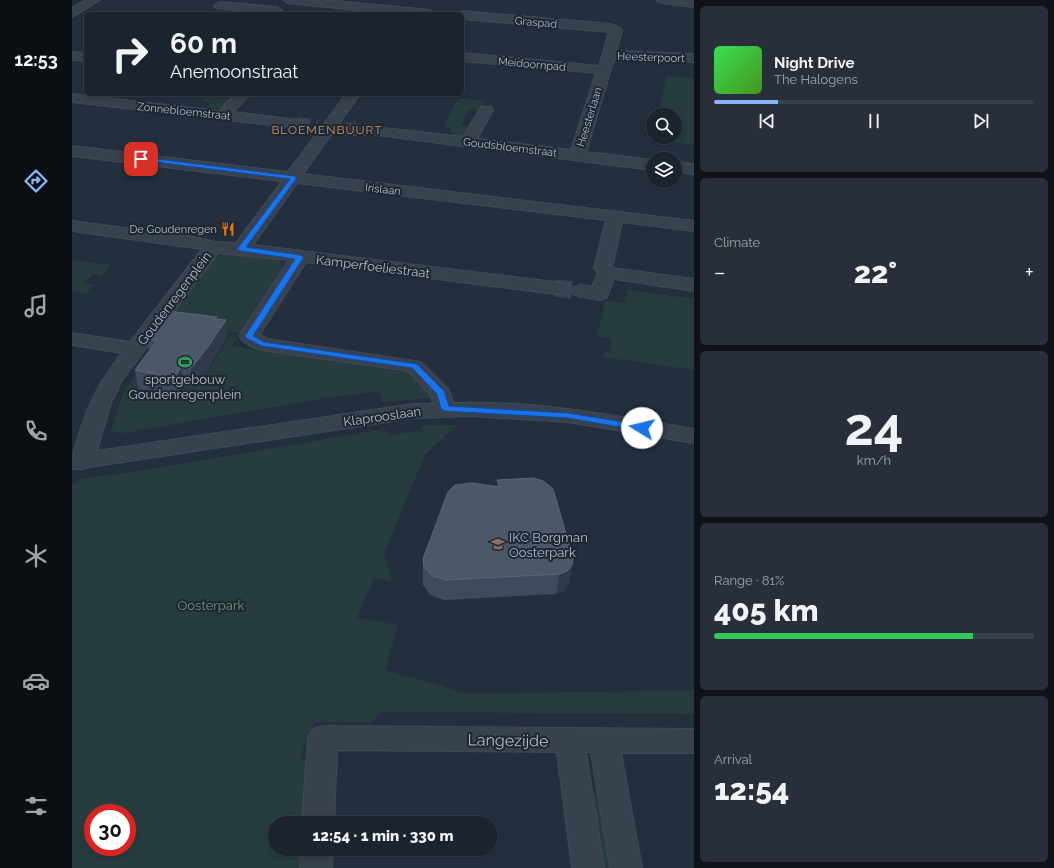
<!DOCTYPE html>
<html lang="en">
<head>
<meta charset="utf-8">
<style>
  body { margin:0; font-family:Raleway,sans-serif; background:#282f3a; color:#f1f3f6; height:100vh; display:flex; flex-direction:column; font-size:15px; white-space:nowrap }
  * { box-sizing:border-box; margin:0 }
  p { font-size:13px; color:#a0a4aa }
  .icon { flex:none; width:22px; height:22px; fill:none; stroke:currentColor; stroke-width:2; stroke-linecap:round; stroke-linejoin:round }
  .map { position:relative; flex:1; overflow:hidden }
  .side { display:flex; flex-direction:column; gap:6px; padding:6px; background:#0f1319; width:360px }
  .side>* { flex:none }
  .top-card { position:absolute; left:12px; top:12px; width:380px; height:84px; border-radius:6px; box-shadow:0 2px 6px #0003,0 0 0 1px #39404a; background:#1b232e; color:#f1f3f6; overflow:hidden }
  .controls { position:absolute; left:574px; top:108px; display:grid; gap:8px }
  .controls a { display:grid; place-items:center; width:36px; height:36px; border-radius:50%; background:#1b232e; box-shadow:0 2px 6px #0003,0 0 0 1px #39404a; font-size:20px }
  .speed { position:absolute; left:12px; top:804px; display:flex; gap:8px; font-size:20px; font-weight:700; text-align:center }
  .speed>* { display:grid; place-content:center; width:52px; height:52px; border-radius:50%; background:#1b232e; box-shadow:0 2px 6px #0003,0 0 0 1px #39404a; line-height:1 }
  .speed .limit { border:6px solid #d22; background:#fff; color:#111 }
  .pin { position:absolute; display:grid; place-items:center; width:34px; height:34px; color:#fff; margin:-17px; border-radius:8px; box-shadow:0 2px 6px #0006 }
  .me { position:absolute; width:44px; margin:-22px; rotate:279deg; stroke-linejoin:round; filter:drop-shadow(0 0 3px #0008) }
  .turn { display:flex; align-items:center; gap:14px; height:84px; padding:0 20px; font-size:18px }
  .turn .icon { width:52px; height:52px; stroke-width:2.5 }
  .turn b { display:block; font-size:28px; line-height:34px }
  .big { font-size:30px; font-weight:800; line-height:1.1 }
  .side .widget { flex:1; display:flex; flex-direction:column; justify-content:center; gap:6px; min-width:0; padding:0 14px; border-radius:6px; background:#282f3a }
  .side .dial { align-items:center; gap:0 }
  .dial b { font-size:52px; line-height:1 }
  .song { display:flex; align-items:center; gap:12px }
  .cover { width:48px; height:48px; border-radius:6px; background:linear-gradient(135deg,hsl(130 70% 55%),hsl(100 70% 35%)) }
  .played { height:4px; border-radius:2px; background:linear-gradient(90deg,#8ab4f8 20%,#39404a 20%) }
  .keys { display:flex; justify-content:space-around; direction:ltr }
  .heat { display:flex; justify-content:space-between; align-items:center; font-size:22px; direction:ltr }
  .charge { height:6px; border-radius:3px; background:linear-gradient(90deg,#34c759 81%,#39404a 0) }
  .trip { position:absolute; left:196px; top:816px; width:230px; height:40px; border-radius:20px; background:#1b232e; box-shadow:0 2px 6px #0003,0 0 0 1px #39404a; font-weight:800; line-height:40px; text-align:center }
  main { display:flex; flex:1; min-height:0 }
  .menu { display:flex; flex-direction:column; width:72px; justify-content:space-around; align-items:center; background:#0b0e12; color:#a0a4aa }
  .menu .icon { width:28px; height:28px }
  .menu .selected { color:#8ab4f8 }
  .menu b { font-size:18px; color:#f1f3f6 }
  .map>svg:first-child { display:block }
  .green { fill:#263c3f; fill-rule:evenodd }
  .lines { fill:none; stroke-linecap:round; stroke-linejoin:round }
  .minor-tunnel-far1 { stroke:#3a4453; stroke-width:13; stroke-dasharray:13 6; stroke-linecap:butt }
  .minor-tunnel { stroke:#3a4453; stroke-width:17; stroke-dasharray:17 8; stroke-linecap:butt }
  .minor-casing { stroke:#414a57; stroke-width:2 }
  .minor { fill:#38414e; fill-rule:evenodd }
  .wall { fill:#3f4b5c }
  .shaded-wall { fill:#2f3b4b }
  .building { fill:#4b5868; stroke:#5c6777 }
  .route { fill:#1a73e8; stroke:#114b97 }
  .labels { text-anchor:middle; stroke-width:4; stroke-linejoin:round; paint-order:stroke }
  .far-street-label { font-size:11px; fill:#b4bcc9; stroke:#1d2633 }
  .far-poi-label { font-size:11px; fill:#b4bcc9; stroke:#1d2633; text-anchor:end }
  .far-neighbourhood-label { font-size:12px; letter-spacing:1px; fill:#d59563; stroke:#1d2633 }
  .street-label { font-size:13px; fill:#b4bcc9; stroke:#1d2633 }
  .poi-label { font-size:13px; fill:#b4bcc9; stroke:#1d2633 }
  .park-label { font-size:13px; fill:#6b9a76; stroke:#1d2633 }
  .near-street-label { font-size:16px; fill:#b4bcc9; stroke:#1d2633 }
</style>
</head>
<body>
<main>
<nav class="menu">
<b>12:53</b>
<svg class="icon selected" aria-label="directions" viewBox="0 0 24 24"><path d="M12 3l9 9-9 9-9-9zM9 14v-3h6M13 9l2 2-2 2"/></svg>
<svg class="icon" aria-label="music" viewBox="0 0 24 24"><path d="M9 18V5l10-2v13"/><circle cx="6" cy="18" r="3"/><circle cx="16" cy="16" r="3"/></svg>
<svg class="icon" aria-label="phone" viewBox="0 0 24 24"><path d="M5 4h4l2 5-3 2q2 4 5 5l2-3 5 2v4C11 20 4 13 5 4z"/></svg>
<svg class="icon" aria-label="climate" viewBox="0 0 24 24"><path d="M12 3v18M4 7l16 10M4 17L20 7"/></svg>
<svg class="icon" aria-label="car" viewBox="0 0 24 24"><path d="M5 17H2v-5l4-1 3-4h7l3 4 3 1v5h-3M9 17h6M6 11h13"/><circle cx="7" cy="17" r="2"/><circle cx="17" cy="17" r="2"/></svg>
<svg class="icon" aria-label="filters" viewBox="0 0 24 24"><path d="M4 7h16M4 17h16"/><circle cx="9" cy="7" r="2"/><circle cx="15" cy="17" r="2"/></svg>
</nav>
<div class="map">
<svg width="622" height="868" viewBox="0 0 622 868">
  <rect width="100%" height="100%" fill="#242f3e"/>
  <path class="green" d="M594,76L622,78V145L582,141L583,137H603V115H587Z
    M136,94H154L149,99L160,100L151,108L138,109L136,107L138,102L129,101Z
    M386,98L413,101L409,111L396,110L389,125L401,127C395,135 386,142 378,131V128L371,127Z
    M158,253L206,259L212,265L169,333L91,321L137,260Z
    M0,260L39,265L29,276L20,274L12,283L22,285L13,294L0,292Z
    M555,290L622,299V370L531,357L532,351L537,352L539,339L525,336L533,301L553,303Z
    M158,337L165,338L160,346L330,372L332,368L341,371L362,392L360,398L311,402L307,391L253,398L52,433L39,431L51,393L77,357L87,359L65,389L106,397L113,386L123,387L129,378L120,377L127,366L138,367Z
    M351,425H385L353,455L312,553L320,582L302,578L285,618L326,625L313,670L397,694L622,690V714L309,712L300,722H242L228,758L235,760L232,823H203V849H230L229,868H0V485L9,479L85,468L312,429L318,435L349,430ZM21,813H55V847H21Z
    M521,793H533L545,868H532Z"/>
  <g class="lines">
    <path class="minor-tunnel-far1" d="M225,124L245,126
      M273,129L294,130"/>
    <path class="minor-tunnel" d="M483,288L509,291"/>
    <defs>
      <path id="minor" d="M14,0H28L0,17V8Z
        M211,0H252L358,10L364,14H322L217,3Z
        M584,0H622V7L590,3Z
        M148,2L205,7L211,11L207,14H199L144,8L142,6L144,4Z
        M390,11L538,24L548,28L550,31L544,51L622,54V62L542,59L514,152L581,160V170L289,133L287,130L289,127L294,126L391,137L409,107H419L421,110L405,139L499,150L524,73L390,61V53L527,66L537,32L390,19V14H385Z
        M0,52L14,53V61L0,60Z
        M0,94L147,111L163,94H178L161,112L225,120L230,121L232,124L230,127L225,128L0,102Z
        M274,94H288L231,174L622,221V231L550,222L540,268L622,279V291L542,279L534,298L527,300L502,295L500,291L502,287L509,285L520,287L526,273L522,268L534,220L225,183L181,245L483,282L490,284L492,288L490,292L483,294L234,262L188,334L195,339L349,362L376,389L382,403C463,400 543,416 622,429V443L496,422L400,416L341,418L18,467L10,469H0C0,456 3,447 7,434C18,400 28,381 50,353L0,345V333L58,342L130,249L0,231V221L123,237L142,242L164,243L210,181L0,156V146L216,172ZM146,253L217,260L167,336C172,343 181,348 190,350L336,371L359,395L361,404H341L25,451L39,403L50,380Z
        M603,162L622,164V174L603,172Z
        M251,726L622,729V753H549L570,868H538L519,752H514L532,868H500L485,752L265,750L262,823H230L236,738L241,729Z
        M229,849H261L260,868H228Z"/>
    </defs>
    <use href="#minor" class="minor-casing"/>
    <use href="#minor" class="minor"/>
  </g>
  <path class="wall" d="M145,319L155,338L137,366L121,387L112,386L105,395L66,389L63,370L77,351L75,339Z
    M425,480L500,565L497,584L492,591L484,594L372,600L358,595L351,585V559L425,487Z"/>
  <path class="shaded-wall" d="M145,317L146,331L154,320L155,338L137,366L121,387L119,368L143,319Z
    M109,367L112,386L105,395L103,377Z
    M500,565L497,584L492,591L484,594L487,574Z"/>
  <path class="building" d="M96,311L145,317L143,319L154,320L135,348L119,368L109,367L103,377L63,370L85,340L75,339Z
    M461,478L471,481L481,489L501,558L500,565L495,571L487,574L373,580L359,575L352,566L351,559L376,492L383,485L400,483L428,487L425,480Z"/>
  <path class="route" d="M69,157L222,176L225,178L174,247L228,255L232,257L181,336L192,342L345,364L372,391L377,406L496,413L570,425L574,428L570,431L496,418L373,411L369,409L365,394L340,368L190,346L174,338L173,336L223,259L169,251L165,249L218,179L67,160V158Z"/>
  <defs>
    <symbol id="restaurant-bare" viewBox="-9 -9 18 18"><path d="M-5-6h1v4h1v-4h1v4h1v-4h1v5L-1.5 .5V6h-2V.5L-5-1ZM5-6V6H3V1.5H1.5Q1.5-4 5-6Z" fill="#e8710a" stroke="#1d2633" stroke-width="2.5" paint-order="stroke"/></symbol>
    <symbol id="stadium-bare" viewBox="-9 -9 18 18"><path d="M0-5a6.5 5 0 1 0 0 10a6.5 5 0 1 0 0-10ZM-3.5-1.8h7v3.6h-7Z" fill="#2e9e5b" stroke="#1d2633" stroke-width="2.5" paint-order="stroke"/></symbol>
    <symbol id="school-bare" viewBox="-9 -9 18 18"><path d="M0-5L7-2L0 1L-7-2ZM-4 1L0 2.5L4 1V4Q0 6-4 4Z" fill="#8d6e63" stroke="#1d2633" stroke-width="2.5" paint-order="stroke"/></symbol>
  </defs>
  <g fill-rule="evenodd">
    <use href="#restaurant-bare" x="146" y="219" width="20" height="20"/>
    <use href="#stadium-bare" x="103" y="352" width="20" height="20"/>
    <use href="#school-bare" x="416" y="534" width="20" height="20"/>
  </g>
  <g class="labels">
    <g class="far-street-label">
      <text transform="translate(464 22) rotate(5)" y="4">Graspad</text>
      <text transform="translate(579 57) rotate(2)" y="4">Heesterpoort</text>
      <text transform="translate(460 64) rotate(5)" y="4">Meidoornpad</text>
      <text transform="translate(112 111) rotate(6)" y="4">Zonnebloemstraat</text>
      <text transform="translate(517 117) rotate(-73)" y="4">Heesterlaan</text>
      <text transform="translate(438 147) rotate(7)" y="4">Goudsbloemstraat</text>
      <text transform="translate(311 189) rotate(7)" y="4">Irislaan</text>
    </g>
    <g class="far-poi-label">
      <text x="145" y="233">De Goudenregen</text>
    </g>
    <g class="far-neighbourhood-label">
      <text x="255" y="134">BLOEMENBUURT</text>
    </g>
    <g class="street-label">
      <text transform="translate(301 266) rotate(7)" y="5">Kamperfoeliestraat</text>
      <text transform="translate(102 298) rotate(-53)" y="5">Goudenregenplein</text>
      <text transform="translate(310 416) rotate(-8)" y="5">Klaprooslaan</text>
    </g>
    <g class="poi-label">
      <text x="113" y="384">sportgebouw<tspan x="113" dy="15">Goudenregenplein</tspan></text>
      <text x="437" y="542" text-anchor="start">IKC Borgman<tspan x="437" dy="15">Oosterpark</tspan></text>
    </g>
    <g class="park-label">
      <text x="139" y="610">Oosterpark</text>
    </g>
    <g class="near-street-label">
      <text transform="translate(436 740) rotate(1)" y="6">Langezijde</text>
    </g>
  </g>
</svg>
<div class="controls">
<a><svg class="icon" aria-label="search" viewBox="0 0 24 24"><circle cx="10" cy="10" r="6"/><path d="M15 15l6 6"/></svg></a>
<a><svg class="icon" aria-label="layers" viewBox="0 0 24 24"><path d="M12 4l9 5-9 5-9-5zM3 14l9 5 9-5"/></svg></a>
</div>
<div class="speed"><div class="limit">30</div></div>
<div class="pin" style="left:69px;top:159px;background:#d93025"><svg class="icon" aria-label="arrive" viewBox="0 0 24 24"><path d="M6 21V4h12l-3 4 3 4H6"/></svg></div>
<svg class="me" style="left:570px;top:428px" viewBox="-20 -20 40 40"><circle r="19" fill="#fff"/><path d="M0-13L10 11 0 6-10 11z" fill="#1a73e8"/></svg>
<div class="trip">12:54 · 1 min · 330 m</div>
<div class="top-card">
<div class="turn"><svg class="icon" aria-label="right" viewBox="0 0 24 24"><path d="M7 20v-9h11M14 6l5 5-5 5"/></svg><div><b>60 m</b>Anemoonstraat</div></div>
</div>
</div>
<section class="side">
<div class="widget">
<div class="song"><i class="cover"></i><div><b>Night Drive</b><p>The Halogens</p></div></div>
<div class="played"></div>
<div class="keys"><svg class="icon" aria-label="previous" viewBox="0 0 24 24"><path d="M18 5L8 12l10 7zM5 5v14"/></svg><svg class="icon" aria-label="pause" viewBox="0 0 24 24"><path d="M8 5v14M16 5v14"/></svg><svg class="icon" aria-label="next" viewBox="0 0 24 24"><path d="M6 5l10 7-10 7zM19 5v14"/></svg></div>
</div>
<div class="widget"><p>Climate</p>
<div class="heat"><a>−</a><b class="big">22°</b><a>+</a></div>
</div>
<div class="widget dial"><b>24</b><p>km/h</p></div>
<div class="widget"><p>Range · 81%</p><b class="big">405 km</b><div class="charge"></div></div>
<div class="widget"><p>Arrival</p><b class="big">12:54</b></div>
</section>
</main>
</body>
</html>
